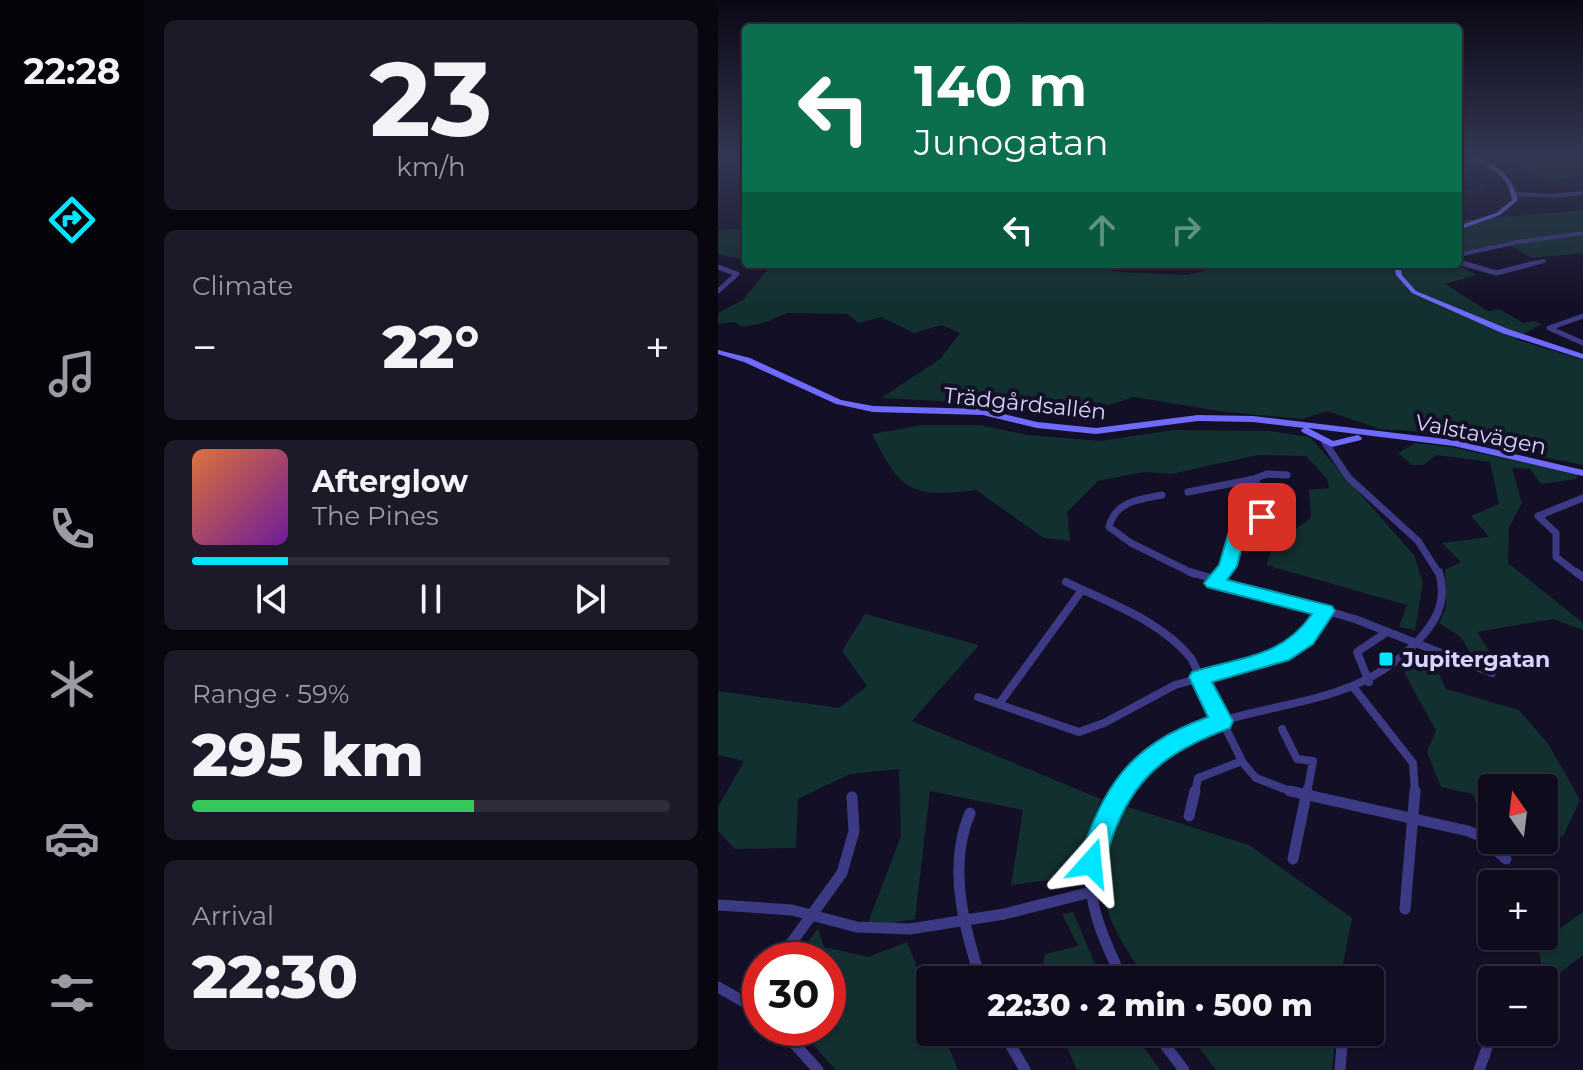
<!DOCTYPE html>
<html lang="en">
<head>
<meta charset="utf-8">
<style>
  body { margin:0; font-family:Montserrat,sans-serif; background:#1c1929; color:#f1f3f6; height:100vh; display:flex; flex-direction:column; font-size:30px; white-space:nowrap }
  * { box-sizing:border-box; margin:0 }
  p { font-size:26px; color:#9b9ba3 }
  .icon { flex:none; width:44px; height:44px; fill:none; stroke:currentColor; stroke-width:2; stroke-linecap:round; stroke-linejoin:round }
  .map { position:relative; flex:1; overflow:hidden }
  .details { display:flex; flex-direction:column; gap:20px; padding:20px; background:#08060f; width:574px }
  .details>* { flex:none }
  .hud { position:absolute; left:24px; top:24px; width:720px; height:244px; border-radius:8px; box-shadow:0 2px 6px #0004,0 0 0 2px #2e2b3b; background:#0b6e4f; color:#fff; overflow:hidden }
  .needle { width:52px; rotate:346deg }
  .tools { position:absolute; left:760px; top:774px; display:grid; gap:16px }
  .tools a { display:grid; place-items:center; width:80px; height:80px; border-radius:8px; background:#0e0b1c; box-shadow:0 2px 6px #0004,0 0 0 2px #2e2b3b; font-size:40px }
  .speed { position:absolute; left:24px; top:942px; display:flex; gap:16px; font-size:40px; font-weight:700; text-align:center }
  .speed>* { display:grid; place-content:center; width:104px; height:104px; border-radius:50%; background:#0e0b1c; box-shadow:0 2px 6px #0004,0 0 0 2px #2e2b3b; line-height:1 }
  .speed .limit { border:12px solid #d22; background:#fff; color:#111 }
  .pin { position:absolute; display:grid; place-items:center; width:68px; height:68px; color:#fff; margin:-34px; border-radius:16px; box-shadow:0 4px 12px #0006 }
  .me { position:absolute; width:88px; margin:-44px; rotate:18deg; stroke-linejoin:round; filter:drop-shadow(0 0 6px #0008) }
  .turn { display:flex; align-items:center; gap:28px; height:168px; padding:0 40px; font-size:36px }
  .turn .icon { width:104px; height:104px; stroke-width:2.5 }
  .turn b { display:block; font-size:56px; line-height:68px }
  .lanes { display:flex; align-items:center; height:76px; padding:0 40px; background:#0003; justify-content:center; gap:40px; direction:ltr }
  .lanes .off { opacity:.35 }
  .big { font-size:60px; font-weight:800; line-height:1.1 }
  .details .widget { flex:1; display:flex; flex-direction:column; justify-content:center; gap:12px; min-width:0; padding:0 28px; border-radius:12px; background:#1c1929 }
  .details .dial { align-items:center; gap:0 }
  .dial b { font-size:104px; line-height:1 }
  .song { display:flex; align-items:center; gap:24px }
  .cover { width:96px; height:96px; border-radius:12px; background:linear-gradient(135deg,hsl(20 70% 55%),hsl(280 70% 35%)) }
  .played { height:8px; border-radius:4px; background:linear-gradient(90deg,#00e5ff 20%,#2e2b3b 20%) }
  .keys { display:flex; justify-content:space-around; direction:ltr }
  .heat { display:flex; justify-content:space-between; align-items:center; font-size:44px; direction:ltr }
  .charge { height:12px; border-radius:6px; background:linear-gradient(90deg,#34c759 59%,#2e2b3b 0) }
  .trip { position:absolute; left:198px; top:966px; width:468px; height:80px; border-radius:8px; background:#0e0b1c; box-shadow:0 2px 6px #0004,0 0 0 2px #2e2b3b; font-weight:800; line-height:80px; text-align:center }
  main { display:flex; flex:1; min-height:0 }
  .tabs { display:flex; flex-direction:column; width:144px; justify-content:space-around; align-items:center; background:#06040b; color:#9b9ba3 }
  .tabs .icon { width:56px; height:56px }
  .tabs .current { color:#00e5ff }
  .tabs b { font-size:36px; color:#f1f3f6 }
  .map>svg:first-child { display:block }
  .green { fill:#12302f }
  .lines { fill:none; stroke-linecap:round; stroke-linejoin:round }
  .stream { stroke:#0a1f44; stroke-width:2 }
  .street-far4 { stroke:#3d3a85; stroke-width:4 }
  .street-far3 { stroke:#3d3a85; stroke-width:5 }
  .street-far2 { stroke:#3d3a85; stroke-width:7 }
  .street-far1 { stroke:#3d3a85; stroke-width:8 }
  .street { stroke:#3d3a85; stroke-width:11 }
  .secondary { fill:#6f6bff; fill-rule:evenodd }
  .route { fill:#00e5ff; stroke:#0095a6; stroke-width:2 }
  .poi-dot { fill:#00e5ff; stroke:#130f26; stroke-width:3 }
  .labels { text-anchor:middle; stroke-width:8; stroke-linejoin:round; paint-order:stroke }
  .street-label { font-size:22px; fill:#d9d4ff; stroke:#130f26 }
  .poi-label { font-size:22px; font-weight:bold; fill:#d9d4ff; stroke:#130f26; text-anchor:start }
</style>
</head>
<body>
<main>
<nav class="tabs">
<b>22:28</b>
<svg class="icon current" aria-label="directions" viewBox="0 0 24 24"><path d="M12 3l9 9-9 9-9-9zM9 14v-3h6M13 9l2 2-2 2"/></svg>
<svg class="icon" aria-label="music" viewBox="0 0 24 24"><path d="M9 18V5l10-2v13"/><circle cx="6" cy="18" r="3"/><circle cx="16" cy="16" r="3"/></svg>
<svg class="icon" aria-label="phone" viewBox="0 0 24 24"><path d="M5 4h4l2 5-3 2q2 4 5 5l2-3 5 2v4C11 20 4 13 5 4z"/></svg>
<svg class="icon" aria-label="climate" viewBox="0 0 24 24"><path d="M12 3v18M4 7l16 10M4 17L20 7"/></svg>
<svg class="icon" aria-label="car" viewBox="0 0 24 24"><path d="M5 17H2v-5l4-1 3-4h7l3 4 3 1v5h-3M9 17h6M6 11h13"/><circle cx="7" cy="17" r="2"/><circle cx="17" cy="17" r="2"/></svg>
<svg class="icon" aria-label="filters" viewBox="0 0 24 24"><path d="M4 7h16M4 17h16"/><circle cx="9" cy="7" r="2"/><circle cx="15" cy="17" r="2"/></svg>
</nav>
<section class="details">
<div class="widget dial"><b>23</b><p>km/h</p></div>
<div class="widget"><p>Climate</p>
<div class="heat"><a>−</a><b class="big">22°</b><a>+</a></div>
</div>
<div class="widget">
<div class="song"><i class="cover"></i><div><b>Afterglow</b><p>The Pines</p></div></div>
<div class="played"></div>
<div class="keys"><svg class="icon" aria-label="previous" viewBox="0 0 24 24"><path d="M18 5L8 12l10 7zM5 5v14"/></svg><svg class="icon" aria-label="pause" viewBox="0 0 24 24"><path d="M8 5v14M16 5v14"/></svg><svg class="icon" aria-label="next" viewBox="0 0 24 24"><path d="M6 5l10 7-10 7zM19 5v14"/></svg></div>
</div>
<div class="widget"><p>Range · 59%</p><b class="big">295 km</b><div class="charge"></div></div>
<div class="widget"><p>Arrival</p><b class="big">22:30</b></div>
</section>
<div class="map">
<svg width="865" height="1070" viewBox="0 0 865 1070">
  <rect width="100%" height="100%" fill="#130f26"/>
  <path class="green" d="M775,157H857L858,176L833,181Z
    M865,210V253L814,258L786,242L740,256V221Z
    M28,229V260L0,254V230Z
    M38,264H352L404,272L469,275L512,264H738L759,275L727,284L770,311L781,309L805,323L816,321L824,324L797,339L865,360V465L693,431L662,429L609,411L584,419L507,412L416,397L391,405L367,401L344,407H316L264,398L240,402L163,398L222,359L242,333L224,325L196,333L163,317L141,323L129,314L70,313L45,323L24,327L17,322L0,324V313L25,300L50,269Z
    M204,425H261L310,435L382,441L456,430L552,431L592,437L696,555L705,583L697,630L681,627L689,605L548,565L556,544L593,518L591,490L611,488L609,479L588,456L540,455L453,474L425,472L380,481L349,512L352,541L326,538L258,490C193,498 183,492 154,434Z
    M698,443L733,447L860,474L858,479L823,484L812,469L794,468L804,503L791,528L790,563L865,623V630L835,619L759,632L773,654L753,655L743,637L721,623L728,608L727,570L743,562L724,543L771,537L753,516L781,504L772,462L718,455L705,465H694L680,453Z
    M147,614L261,645L194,721L383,799L356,877L293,885L305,810L212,791L197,919L148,928L183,836L181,769L132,774L80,799L78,848L17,849L0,831V807L26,761L0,755V691L121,708L149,686L124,651Z
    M703,657L714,660L728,689L801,710L831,745L862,800L845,836L821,851L798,840H826V788H774V828L765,824L755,794L723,787L709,752L718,731L686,672Z
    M410,807L531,845L634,918L622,980H429C378,907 378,894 397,808Z
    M355,912L384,980H322L327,954L360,946L344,914Z
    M865,912V955L826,985L820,944Z
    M100,929L106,947L150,957L189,942L212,999V1032H225L240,1070H118L80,1028H110V960H75Z
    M342,1032H415L442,1070H359Z
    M469,1032H618L614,1070H498Z"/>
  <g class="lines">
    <path class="stream" d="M740,171L767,189L740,192"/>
    <path class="street-far4" d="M797,194L835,196L865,193
      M740,255L800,242L865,233
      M740,262L751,265
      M690,265L707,264
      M809,265L826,261"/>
    <path class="street-far3" d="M744,263L778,273L817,263
      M679,266L707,264
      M0,267L19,274L0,291
      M865,316L831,328L865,343"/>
    <path class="street-far2" d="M607,443L631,478L700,541L721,574
      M470,492L536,479
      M444,495C422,499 397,501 391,527L413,543L476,574
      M504,574L510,566L518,532L544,517L550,509L548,498L536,479L549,474L569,475
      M860,574L838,557V533L820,516L865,498"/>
    <path class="street-far1" d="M472,572L637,619L774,673
      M858,572L865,577
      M348,582C391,603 442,620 473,658L525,763L538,778L577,793
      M496,583L505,572
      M651,682L639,652L669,632
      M636,688L695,763L697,793
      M260,697L361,732L386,723L457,685L564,655L588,639L607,611
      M281,704L364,590
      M564,729L579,759L595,761L589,793
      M404,793C420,769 440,747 467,735C551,696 640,712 706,634C722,615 728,596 721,572
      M477,793L480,778L524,761"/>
    <path class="street" d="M572,791L750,831L762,836L788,859
      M252,813C229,866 246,928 263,980
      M471,816L477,791
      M575,859L589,791
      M0,905L74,910L139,927L192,929L286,914L369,893
      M687,909L697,791
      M61,960L124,873L136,831L134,797
      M405,980C368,904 357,866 405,791
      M0,987L42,1011
      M27,1002L42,983
      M62,1028L100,1070
      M285,1032L307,1070
      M437,1032L466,1070
      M622,1070L625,1032
      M761,1070L769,1048"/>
    <path class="secondary" d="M749,157C774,157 795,176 800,200L782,215L740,230V226L778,213L794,200C789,171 771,168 749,157Z
      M676,264H682L684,275L698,291L790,329L865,354V359L784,333L694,293L678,275Z
      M0,350L32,358L123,400L155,406L265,409L319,422L378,428L480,415L535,416L736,440L865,470V476L736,446L590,428L615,441L640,435L644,438L643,440L614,447L584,432L583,430L586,428L535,422L480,421L378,434L319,428L265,415L155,412L118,404L26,362L0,354Z"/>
  </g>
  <linearGradient id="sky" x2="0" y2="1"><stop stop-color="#0a0815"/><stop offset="0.51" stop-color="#333752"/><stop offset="1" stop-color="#333752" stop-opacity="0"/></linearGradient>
  <rect width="865" height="307" fill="url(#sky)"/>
  <path class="route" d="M544,512L553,517L527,535L519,566L509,580L614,606L617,611L595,644L571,660L494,682L515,721L512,728C458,748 422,770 399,825C392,840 390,856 383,871L373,875L364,871L360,863C386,785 410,746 490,717L471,677L474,672C521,657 564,658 594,614L489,587L486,583L501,565L512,528Z"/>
  <rect class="poi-dot" x="660" y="651" width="16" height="16" rx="4"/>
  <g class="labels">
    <g class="street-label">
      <text transform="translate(307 403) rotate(6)" y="8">Trädgårdsallén</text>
      <text transform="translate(763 434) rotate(11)" y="8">Valstavägen</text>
    </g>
    <g class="poi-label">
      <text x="684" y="667">Jupitergatan</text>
    </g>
  </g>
</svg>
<div class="tools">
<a><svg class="needle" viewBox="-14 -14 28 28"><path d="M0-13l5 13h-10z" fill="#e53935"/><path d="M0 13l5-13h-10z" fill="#9b9ba3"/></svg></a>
<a>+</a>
<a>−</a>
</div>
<div class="speed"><div class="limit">30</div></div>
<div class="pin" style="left:544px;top:517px;background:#d93025"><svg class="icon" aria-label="arrive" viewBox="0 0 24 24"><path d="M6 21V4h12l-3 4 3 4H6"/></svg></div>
<svg class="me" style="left:373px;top:863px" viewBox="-20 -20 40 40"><path d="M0-17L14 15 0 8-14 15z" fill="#00e5ff" stroke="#fff" stroke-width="4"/></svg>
<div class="trip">22:30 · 2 min · 500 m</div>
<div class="hud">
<div class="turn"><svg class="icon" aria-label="left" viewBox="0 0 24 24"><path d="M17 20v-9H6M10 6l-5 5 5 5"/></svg><div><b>140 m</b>Junogatan</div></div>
<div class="lanes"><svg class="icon" aria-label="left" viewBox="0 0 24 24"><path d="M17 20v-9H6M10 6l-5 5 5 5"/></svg><svg class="icon off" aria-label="ahead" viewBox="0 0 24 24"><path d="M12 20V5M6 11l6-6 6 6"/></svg><svg class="icon off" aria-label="right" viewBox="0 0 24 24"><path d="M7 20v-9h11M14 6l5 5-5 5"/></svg></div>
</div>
</div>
</main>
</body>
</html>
